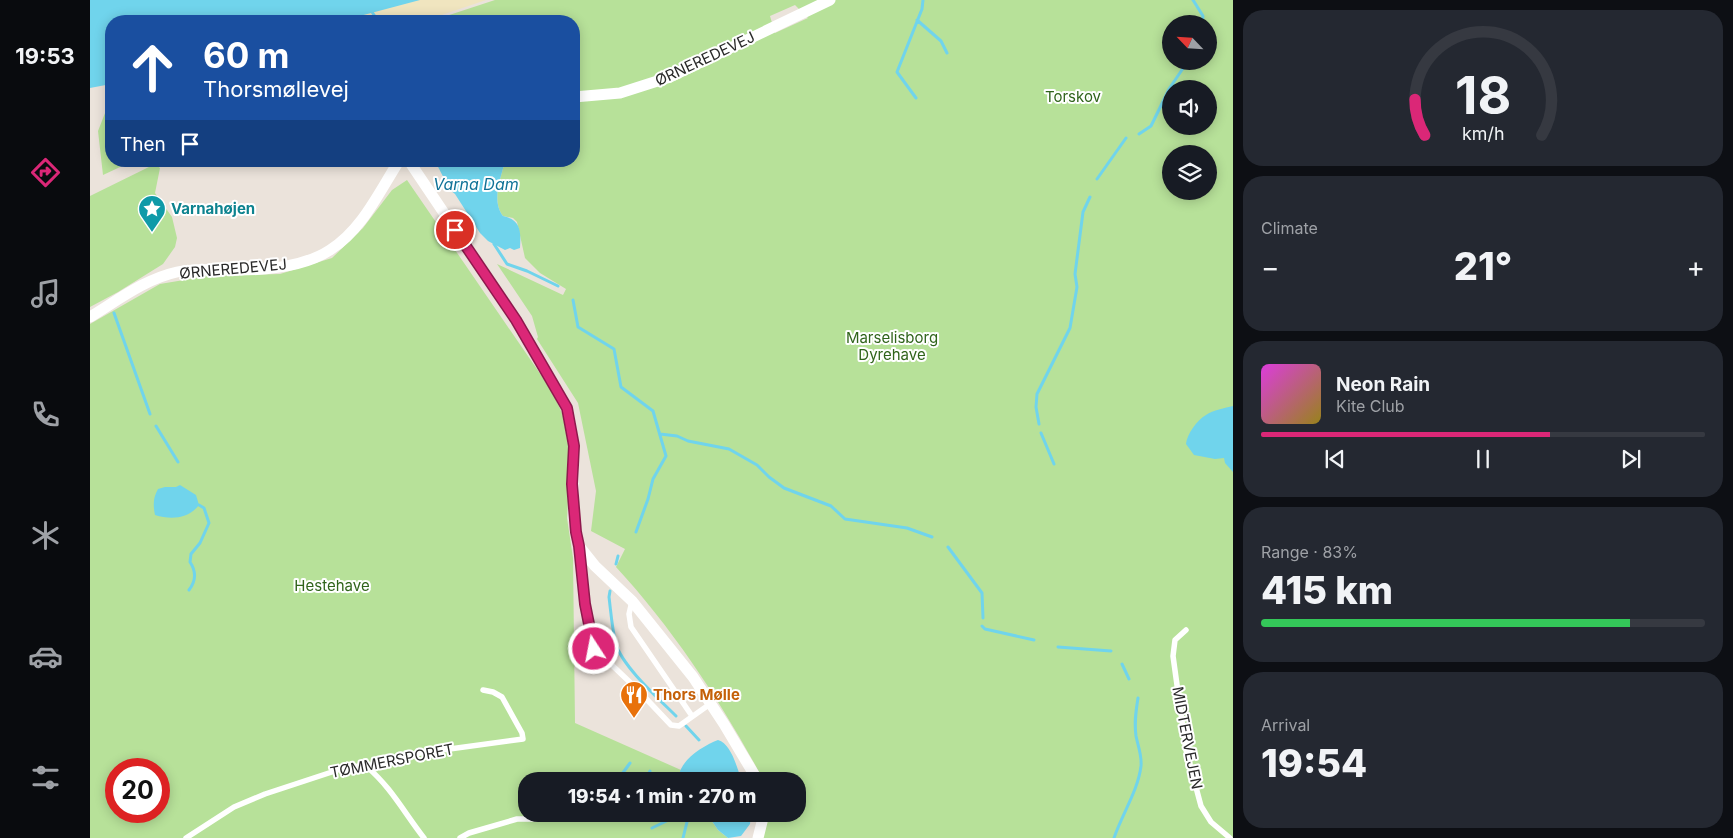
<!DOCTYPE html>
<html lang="en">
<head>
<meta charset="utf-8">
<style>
  body { margin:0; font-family:Inter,sans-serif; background:#242831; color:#f1f3f6; height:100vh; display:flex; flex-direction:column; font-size:19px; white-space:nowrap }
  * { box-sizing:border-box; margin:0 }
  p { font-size:16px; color:#9ea1a6 }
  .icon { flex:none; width:28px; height:28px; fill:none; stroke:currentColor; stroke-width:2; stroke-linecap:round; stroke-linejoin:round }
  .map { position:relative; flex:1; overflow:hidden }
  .drawer { display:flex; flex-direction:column; gap:10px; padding:10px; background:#0d0f14; width:500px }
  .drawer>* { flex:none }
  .hud { position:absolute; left:15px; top:15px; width:475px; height:152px; border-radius:20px; box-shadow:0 2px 12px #0003; background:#1a4fa0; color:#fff; overflow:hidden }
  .needle { width:32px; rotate:295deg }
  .tools { position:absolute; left:1072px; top:15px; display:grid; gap:10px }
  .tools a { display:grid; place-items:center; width:55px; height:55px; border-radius:50%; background:#171b24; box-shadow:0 2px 12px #0003; font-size:25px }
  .speed { position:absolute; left:15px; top:758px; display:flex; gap:10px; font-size:25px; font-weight:700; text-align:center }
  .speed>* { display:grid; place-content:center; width:65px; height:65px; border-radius:50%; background:#171b24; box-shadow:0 2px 12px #0003; line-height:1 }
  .speed .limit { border:8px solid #d22; background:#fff; color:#111 }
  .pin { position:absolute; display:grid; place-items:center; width:42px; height:42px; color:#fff; margin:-21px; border:2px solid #fff; border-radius:50%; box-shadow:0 1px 5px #0007 }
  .me { position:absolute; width:55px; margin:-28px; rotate:349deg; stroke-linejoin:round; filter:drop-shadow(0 0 4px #0008) }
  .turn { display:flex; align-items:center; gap:18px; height:105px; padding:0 15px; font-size:22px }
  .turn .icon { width:65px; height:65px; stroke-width:2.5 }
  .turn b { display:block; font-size:35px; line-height:42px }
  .then { display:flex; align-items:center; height:48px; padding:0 15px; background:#0003; gap:10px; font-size:19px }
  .big { font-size:38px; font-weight:800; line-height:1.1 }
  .drawer .tile { flex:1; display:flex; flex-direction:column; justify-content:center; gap:8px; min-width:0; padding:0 18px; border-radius:20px; background:#242831 }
  .drawer .dial { align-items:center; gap:0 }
  .dial svg { height:130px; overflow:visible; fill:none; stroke:#363941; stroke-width:7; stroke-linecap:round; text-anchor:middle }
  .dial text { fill:#f1f3f6; stroke:none }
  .song { display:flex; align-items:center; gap:15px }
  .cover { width:60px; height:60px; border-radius:8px; background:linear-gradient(135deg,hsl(300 70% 55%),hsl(50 70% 35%)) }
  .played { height:5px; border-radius:2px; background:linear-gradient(90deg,#db2777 65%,#363941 65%) }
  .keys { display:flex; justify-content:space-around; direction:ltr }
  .heat { display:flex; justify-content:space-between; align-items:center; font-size:28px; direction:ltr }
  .charge { height:8px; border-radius:4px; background:linear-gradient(90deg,#34c759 83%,#363941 0) }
  .trip { position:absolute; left:428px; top:772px; width:288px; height:50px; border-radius:20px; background:#171b24; box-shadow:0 2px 12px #0003; font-weight:800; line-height:50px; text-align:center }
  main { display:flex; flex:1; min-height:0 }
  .tab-bar { display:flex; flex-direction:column; width:90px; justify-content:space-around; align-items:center; background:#090b0e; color:#9ea1a6 }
  .tab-bar .icon { width:35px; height:35px }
  .tab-bar .active { color:#db2777 }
  .tab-bar b { font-size:22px; color:#f1f3f6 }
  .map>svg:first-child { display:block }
  .green { fill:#b7e199; fill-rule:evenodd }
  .sand { fill:#f0e5bf }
  .water { fill:#70d4ec }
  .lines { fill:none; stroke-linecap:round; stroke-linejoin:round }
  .stream { stroke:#70d4ec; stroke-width:3 }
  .lane { stroke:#fff; stroke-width:5.5 }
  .street { stroke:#fff; stroke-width:11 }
  .route-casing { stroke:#8e194d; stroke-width:12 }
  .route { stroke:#db2777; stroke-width:9 }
  .labels { text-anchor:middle; stroke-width:4; stroke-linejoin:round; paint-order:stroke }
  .street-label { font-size:15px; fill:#292929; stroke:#fff }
  .park-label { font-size:15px; fill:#30641b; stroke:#fff }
  .culture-label { font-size:15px; font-weight:bold; fill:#0d838f; stroke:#fff; text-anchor:start }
  .food-label { font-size:15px; font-weight:bold; fill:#c56008; stroke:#fff; text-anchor:start }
  .water-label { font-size:16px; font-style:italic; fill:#107297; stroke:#fff }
</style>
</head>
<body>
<main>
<nav class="tab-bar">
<b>19:53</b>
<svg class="icon active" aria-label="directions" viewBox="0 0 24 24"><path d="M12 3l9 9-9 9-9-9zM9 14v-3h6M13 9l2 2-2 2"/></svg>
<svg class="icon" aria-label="music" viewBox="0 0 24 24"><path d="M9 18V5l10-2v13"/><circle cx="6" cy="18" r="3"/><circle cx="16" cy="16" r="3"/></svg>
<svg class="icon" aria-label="phone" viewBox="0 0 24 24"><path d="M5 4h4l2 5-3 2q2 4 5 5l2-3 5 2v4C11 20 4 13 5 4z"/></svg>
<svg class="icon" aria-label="climate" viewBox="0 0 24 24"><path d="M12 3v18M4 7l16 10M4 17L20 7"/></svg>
<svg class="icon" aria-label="car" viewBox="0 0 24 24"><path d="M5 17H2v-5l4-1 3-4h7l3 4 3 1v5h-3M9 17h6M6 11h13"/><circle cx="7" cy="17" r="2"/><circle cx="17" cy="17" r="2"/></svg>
<svg class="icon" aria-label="filters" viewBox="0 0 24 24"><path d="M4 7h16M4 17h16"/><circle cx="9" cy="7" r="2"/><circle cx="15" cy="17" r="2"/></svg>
</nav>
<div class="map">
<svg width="1143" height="838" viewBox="0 0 1143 838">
  <rect width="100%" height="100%" fill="#ebe3db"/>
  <path class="green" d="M405,0H1143V838H672L678,814H706V781H674C633,705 585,631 526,567L535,549L501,531L506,491L488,403L447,339L448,337L442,316L407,264L473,295L476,289L450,273L435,258L427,222L423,218L413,216C401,200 411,178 415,161H484V21L344,20ZM705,5L718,18L685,33L680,16ZM1081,24H1119V61H1081ZM1081,89H1119V126H1081ZM1081,154H1119V191H1081Z
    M21,89V161H43L13,175L8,131L17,108L15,91Z
    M65,164L70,168L65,193L82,217L87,238L85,247L73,264L28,292L0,307V196Z
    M317,180L462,391L476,422L481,451L477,518L483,558L485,723L591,770L589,781H436V814H617L628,830L638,838H0V324L70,284L118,276L190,274L242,258L273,228L302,190ZM26,769H69V811H26Z"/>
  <path class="sand" d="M255,0H396L334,21H184Z"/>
  <path class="water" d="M0,0H330L251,21H21V84L0,88Z
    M345,161H415C411,178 401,200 413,216C431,220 431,231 430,248L424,250L420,248L415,250L398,241L390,233L365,194L360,190Z
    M1143,406V472L1135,463L1134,458L1125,459L1104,455L1096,444C1097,434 1107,420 1116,415C1123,410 1135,408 1143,406Z
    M90,485L106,495L109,505C98,519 81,520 65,515C63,505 63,498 68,489L75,487H86Z
    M628,740C642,744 647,769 652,781H589C590,778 589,772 591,769C597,756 615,745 628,740Z
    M617,814H661L660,824L651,836L638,838L628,830Z"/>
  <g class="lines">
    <path class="stream" d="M1103,0L1113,16L1112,24
      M282,12L288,21
      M827,20L851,41L857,53
      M826,98L807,72L832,9L833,0
      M1049,134L1061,126L1079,89L1098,61
      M1007,179L1036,138
      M404,244L417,264L437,271L468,286
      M483,300L488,327L524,349L531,387L563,411L576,456L563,479L558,499L546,532
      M24,313L60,414
      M949,424L946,407L947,394L980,328L987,287L985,274L993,212L1000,197
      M66,426L88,462
      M951,433L964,464
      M570,434L587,436L598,441L639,449L667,465L679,477L694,488L741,506L755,519L817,528L842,537
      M858,547L892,593L893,618
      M526,564L528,556
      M99,590C106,581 106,571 100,562L101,554L110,543L119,523L114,508L109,505
      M520,591L519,597C521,613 522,629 526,644C532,666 569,699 586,716
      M892,626L895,629L944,640
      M968,647L1021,651
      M1032,664L1039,679
      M596,726L609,740
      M527,781L540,763
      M555,781L560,771
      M562,828L591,814
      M593,838L599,814
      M1024,838C1032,814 1048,791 1051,766C1052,755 1048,746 1046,736C1044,722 1046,711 1048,698"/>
    <path class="lane" d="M490,550L495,603L505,649L546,688L581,725L589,726L620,704
      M542,601L539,614L541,627L602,716
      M1096,630L1085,640L1083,656L1096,750L1111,806L1121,822L1140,838
      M277,767C301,787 315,814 334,838
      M96,838L144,807L175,794L254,768L270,766L277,767L323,754L433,739L432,733L412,697L403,692L393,690
      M370,838L379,833L427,819H456"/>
    <path class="street" d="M484,97L530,93L580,77L740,0
      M319,161L426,320L477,408L484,446L483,484L484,519L489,546L505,566L542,601L603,677L634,724L668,781
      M0,317C28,300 55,279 87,272C107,268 128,270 148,270C178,270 214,267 240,250C272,230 289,192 309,161
      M668,838L674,814"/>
  </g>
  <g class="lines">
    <defs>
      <path id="route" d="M365,230L426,320L477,408L484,446L482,484L486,532L489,546L495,604L504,649"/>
    </defs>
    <use href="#route" class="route-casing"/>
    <use href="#route" class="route"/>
  </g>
  <defs>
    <symbol id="sight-pin" viewBox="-11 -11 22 30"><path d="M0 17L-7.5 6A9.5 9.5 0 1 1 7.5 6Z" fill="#0f9aa8" stroke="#fff"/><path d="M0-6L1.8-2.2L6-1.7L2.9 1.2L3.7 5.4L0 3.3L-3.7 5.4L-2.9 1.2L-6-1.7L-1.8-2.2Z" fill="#fff"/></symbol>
    <symbol id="restaurant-pin" viewBox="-11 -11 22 30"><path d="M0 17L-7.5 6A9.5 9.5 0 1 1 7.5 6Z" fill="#e8710a" stroke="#fff"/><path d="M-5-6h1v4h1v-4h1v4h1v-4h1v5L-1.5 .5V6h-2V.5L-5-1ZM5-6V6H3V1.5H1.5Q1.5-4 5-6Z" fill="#fff"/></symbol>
  </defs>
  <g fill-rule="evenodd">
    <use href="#sight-pin" x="46" y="193" width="32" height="43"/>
    <use href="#restaurant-pin" x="528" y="679" width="32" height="43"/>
  </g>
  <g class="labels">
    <g class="street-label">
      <text transform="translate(615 59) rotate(-25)" y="5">ØRNEREDEVEJ</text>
      <text transform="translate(143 269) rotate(-5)" y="5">ØRNEREDEVEJ</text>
      <text transform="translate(1097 738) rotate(79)" y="5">MIDTERVEJEN</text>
      <text transform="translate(302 761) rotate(-11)" y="5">TØMMERSPORET</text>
    </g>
    <g class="park-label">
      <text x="983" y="102">Torskov</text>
      <text x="802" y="343">Marselisborg<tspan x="802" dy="17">Dyrehave</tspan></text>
      <text x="242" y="591">Hestehave</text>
    </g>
    <g class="culture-label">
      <text x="81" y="214">Varnahøjen</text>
    </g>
    <g class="food-label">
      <text x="563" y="700">Thors Mølle</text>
    </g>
    <g class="water-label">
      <text x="386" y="190">Varna Dam</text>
    </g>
  </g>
</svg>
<div class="tools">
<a><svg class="needle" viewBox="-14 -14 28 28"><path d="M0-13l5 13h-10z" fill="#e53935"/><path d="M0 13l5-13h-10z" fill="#9ea1a6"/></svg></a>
<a><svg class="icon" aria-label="sound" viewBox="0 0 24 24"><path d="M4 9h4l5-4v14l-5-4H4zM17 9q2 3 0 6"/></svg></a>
<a><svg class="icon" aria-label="layers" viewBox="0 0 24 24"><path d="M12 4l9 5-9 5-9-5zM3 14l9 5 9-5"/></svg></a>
</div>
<div class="speed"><div class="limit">20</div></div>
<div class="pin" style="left:365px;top:230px;background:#d93025"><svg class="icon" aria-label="arrive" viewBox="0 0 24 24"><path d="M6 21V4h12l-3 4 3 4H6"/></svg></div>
<svg class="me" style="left:504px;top:649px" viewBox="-20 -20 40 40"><circle r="17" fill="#db2777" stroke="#fff" stroke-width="3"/><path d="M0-11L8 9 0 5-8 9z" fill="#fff"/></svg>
<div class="trip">19:54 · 1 min · 270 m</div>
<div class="hud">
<div class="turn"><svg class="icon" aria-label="ahead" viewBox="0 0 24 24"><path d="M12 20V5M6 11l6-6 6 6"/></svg><div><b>60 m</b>Thorsmøllevej</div></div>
<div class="then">Then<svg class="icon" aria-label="arrive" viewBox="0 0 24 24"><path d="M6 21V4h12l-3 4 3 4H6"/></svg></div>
</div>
</div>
<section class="drawer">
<div class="tile dial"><svg viewBox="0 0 100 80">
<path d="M14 69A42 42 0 1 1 86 69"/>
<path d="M14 69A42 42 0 0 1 8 47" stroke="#db2777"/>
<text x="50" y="56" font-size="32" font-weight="700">18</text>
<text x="50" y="72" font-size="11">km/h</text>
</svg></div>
<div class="tile"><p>Climate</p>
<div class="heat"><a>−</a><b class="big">21°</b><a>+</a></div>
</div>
<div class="tile">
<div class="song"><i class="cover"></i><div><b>Neon Rain</b><p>Kite Club</p></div></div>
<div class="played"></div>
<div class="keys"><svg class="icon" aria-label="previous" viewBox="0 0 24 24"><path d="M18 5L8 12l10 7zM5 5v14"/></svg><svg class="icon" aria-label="pause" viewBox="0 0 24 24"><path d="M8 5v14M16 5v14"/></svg><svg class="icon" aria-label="next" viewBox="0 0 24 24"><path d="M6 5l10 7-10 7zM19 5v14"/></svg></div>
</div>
<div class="tile"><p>Range · 83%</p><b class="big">415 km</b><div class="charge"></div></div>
<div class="tile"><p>Arrival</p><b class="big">19:54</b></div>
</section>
</main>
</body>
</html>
